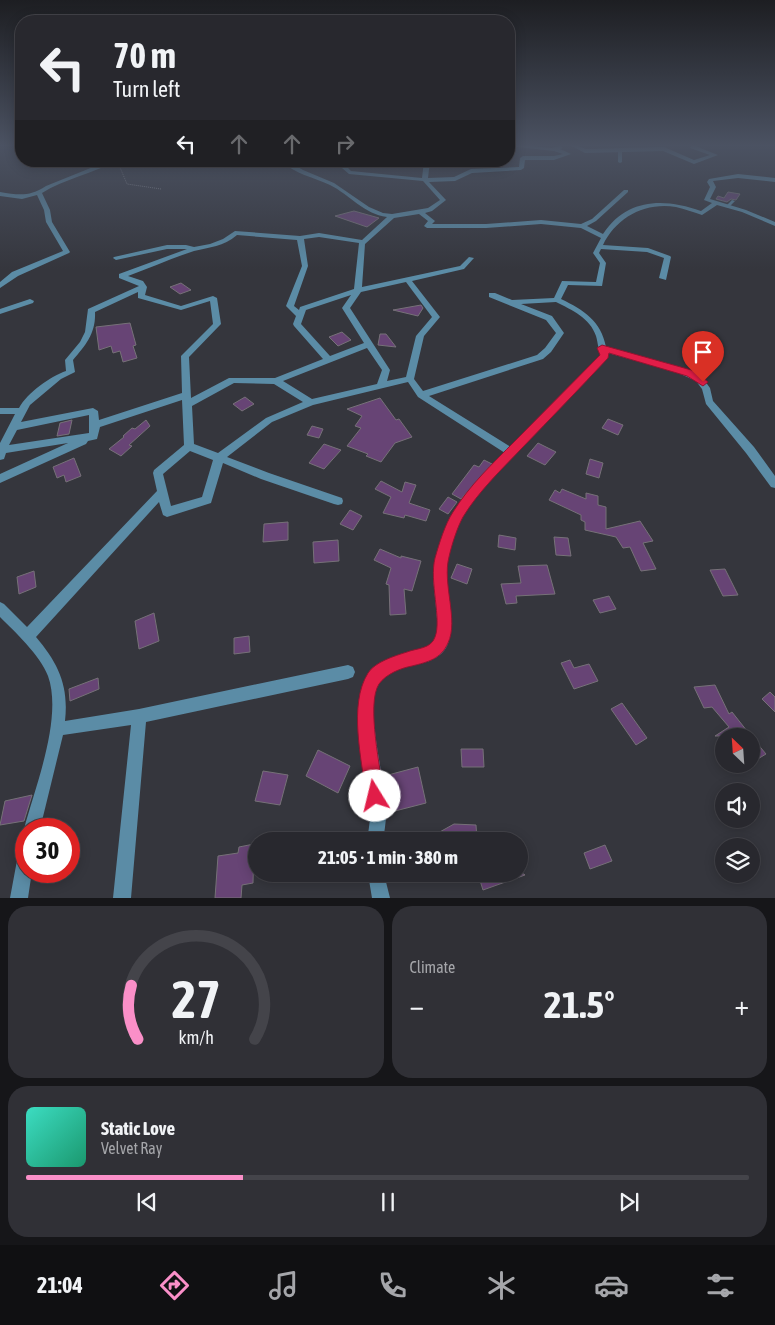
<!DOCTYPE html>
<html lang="en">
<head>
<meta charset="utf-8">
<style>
  body { margin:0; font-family:"Asap Condensed",sans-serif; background:#303036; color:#f1f3f6; height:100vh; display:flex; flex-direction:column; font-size:19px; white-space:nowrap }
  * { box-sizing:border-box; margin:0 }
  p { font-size:16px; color:#a5a6aa }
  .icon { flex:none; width:28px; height:28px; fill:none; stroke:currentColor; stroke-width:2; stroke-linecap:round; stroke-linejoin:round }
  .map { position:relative; height:898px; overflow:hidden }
  .details { display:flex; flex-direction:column; gap:8px; padding:8px; background:#161619; flex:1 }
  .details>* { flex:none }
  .top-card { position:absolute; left:15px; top:15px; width:500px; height:152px; border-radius:20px; box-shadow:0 2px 12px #0003,0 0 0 1px #44444a; background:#28282e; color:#f1f3f6; overflow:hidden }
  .needle { width:32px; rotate:335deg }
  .buttons { position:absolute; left:715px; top:728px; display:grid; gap:10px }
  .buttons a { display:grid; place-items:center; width:45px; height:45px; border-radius:50%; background:#28282e; box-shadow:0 2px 12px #0003,0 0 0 1px #44444a; font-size:25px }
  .speed { position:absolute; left:15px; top:818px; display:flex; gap:10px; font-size:25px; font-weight:700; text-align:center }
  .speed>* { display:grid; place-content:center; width:65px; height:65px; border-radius:50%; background:#28282e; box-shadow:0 2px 12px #0003,0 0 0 1px #44444a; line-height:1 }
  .speed .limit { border:8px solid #d22; background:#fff; color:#111 }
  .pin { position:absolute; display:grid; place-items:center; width:42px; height:42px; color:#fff; margin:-51px -21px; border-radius:50% 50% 50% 0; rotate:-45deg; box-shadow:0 0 5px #0007 }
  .pin .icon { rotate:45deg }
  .me { position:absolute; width:55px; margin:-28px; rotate:351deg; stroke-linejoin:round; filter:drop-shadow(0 0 4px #0008) }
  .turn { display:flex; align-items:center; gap:18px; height:105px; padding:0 15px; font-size:22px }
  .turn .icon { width:65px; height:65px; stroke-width:2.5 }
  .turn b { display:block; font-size:35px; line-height:42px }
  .lanes { display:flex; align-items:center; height:48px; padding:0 15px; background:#0003; justify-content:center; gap:25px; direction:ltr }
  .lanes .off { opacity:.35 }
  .big { font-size:38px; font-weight:700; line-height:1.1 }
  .details .tile { flex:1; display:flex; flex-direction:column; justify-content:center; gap:8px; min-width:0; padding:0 18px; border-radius:20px; background:#303036 }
  .details .dial { align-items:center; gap:0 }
  .dial svg { height:130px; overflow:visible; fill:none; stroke:#44444a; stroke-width:7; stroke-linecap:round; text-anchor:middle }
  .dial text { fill:#f1f3f6; stroke:none }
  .song { display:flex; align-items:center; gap:15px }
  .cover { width:60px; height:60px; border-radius:8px; background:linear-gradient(135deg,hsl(170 70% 55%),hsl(160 70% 35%)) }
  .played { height:5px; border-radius:2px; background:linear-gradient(90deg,#fa8fc8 30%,#44444a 30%) }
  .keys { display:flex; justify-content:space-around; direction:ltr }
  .heat { display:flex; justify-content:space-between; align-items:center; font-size:28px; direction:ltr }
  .details .tiles { flex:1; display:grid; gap:8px; grid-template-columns:1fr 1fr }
  .tile:last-child { grid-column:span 2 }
  .trip { position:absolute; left:248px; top:832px; width:280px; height:50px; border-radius:25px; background:#28282e; box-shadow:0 2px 12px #0003,0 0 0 1px #44444a; font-weight:700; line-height:50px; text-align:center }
  .dock { display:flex; height:80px; justify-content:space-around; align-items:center; background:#101012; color:#a5a6aa }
  .dock .icon { width:35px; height:35px }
  .dock .selected { color:#fa8fc8 }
  .dock b { font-size:22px; color:#f1f3f6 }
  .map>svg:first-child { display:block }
  .building { fill:#674475; stroke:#767178 }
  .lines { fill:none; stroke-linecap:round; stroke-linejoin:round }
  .path { stroke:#8c8d93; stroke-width:1; stroke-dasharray:1 1; stroke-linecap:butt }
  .service { fill:#5b8ca6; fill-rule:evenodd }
  .minor { fill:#5b8ca6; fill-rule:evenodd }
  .route { fill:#e11d48; stroke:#92132f }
</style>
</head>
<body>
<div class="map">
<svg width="775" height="898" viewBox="0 0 775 898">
  <rect width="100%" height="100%" fill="#35363d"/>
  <path class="building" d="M728,192L740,194L736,200L731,199L727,202L716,199L718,196L724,198Z
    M354,211L379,218L367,227L335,216Z
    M181,283L191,290L180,294L170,287Z
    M421,305L423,308L418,316L393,310Z
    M130,323L136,345L133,346L137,358L123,362L120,351L113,353L111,346L99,350L96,327Z
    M342,332L351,340L338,346L329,337Z
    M380,334H386L396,347L378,345Z
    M245,397L254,404L242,411L233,404Z
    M380,398L396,420L399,419L412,437L395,443L381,462L366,456L368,454L347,446L361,428L355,426L362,416L347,409Z
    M608,419L623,425L618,435L602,428Z
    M72,420L69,434L57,436L60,423Z
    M146,420L150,426L129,445L132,446L121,456L109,449L124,437L123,436L132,428L135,429Z
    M312,426L323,429L319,438L307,435Z
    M538,443L556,452L545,465L527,456Z
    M324,444L341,450L324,469L309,463Z
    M74,458L81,476L66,482L64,475L57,478L53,467Z
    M590,459L603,463L599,478L586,474Z
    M484,460L492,464L461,499L452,494L474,465L479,467Z
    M381,481L402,492L405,482L416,485L409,503L430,510L426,521L405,515L404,518L383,513L391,497L375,489Z
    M562,489L586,499V493L598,496V505L606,507V529L640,521L653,541L643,543L656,569L641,571L630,547L623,548L616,537L585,530V522L581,520V515L549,500L555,490L560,493Z
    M448,497L457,502L448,514L439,509Z
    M350,510L362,516L353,530L340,524Z
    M288,522V540L263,542L264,524Z
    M499,535L516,538L515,550L498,547Z
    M554,537L568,538L571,556L556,555Z
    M338,540L339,561L314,563L313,542Z
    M380,549L401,558V556L421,561L412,591L404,589L406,614L390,615L389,585L386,584L391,568L374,560Z
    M457,564L472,569L467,584L451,578Z
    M547,565L555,594L516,596L517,603L506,604L501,584L521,583L518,566Z
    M725,569L738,595L723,596L710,570Z
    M34,571L36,587L19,594L17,577Z
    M609,596L616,609L600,613L593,600Z
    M154,613L159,641L139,649L135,621Z
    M249,636L250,652L234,654V638Z
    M570,660L574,668L589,664L598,681L574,689L561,663Z
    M98,678L99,689L70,701L69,689Z
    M715,685L729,714L732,712L751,736H715L729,727L712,707L704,708L694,687Z
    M770,692L775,697V712L762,699Z
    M622,703L647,738L636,745L611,709Z
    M751,736L766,754L751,763Z
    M461,749H483L484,767H462Z
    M318,750L350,766L338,793L306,776Z
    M418,767L426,803L395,811L388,775Z
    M263,771L288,775L280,805L255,801Z
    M32,795L24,821L0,825L5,801Z
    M454,824L476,825L477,839L429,838Z
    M254,844L253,883L242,885L241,898H215L218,856L238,853L239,847Z
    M605,845L612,861L590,869L584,853Z
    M478,874H524L525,875L483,890Z"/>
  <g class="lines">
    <path class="path" d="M119,165L127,184L161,189"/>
    <path class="service" d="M620,149L622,150V162L620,163L618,162V150Z
      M732,200L735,201L729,207H727V205Z"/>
    <path class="minor" d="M509,144L551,148L560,146L563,148L560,149L571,154L554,160H525L524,168L521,170L472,173L455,181L429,182L446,200L432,211L425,213L435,221L432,224H486L541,220L581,224L592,219L624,190H628V192L596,221L587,226L603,234C627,198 664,198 701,211L712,203L704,200L710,187L707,182L709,179L738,174L775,178V182L738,178L713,181L716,187L710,199L746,210L775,222V226L742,212L717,205L702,215C693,212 685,209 676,207C644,202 616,218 603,245L648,248L670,256L671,257L666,280L659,278L664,258L647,252L601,249L599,253L606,263L602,286L568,285L561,299C584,310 601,321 606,347L682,368L702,377L710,388L713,401L754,447L775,476V488L771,487L746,453L706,404L702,389L696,381L676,372L608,353V358C578,389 548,420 519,451C499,471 476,493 462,517C455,531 446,560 445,576C444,597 460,636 442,653C422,673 380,658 373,698C371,711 375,727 376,740C379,764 386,791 386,815C386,823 384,833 383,841H367C368,833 370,823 370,815C369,772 346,713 369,675C376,662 395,656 408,652C416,650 427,650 433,643C437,640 437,634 438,629L433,577L436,558L451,516L469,491L505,453L418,397L408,382L313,405L272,422L227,457L269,473L342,498L343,501L342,504L338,505L334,504L261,479L223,463L211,503L167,517L163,515L159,502L36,637C58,663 69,685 65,721L139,709L348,665L353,667L355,672L353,677L348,679L146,722L131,898H113L131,725L63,735L40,829H26V835L24,829C35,787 63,718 48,676C40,655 15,632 0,617V602L4,604L27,627L157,491L153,473L154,470L184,445L182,400L100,427L97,439L88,441L86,444L0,483V474L68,443L6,453L4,459L0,460V443L15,414H0V408H19C27,393 51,376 66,371L65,360L80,342L85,332L88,309L139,286L119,278V274L187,249H167L116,260L113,258L114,257L167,245H186L194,247L210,244L223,239L235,231L300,236L319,233L362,240L387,217C364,214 350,195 330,185C313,177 295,174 281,161H287L303,170L334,183L369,207L383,213L392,214L428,208L440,200L423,181L349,174L342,168L344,164L351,161H358L348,166V168L351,171L422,178L424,161H430L428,178L454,177L471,169L519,167L520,158L523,156H554L563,154L554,151L509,146ZM419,214L428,221L424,226L427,228H486L541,224L581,228L601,238L593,253L600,263L596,282L562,281L554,298L512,300L495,293H489V297L546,320L556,333L545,348L537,355L423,391L414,379L424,336L440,317L412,281L464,269L474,258L469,257L460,266L362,287L365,244L394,218ZM237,235L297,240L302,266L286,306L296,316L293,324L294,326L323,359L275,378H229L191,398L189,357L221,324L217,298L213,296L181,306L145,295L147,287L143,281L128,276C150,268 172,258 194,251C210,247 223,247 237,235ZM319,237L359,243L354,289L300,307L299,310L294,306L308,266L304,239ZM406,282L432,317L416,336L406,377L387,381L390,370L350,308L361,292ZM138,292V298L181,310L210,301L213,324L181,356L182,393L99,420L98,411L93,408L21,422L30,405L61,379L75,372L73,360C86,345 96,333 95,312ZM351,295L342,308L364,343L330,356L301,324L306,310ZM556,302C572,310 590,318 596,336C598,343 598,349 601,356L511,447L429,396L543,359L551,352L564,333L552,316L521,304ZM367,348L382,370L377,384L312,399L283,381ZM234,383L274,384L303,402L266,418L218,453L194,444L192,406ZM89,415V433L9,445L17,430ZM190,451L213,460L202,497L171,506L163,474Z
      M693,144H697L695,146L718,155L694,164L663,151L585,153L572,146L574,145L586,149L664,147L694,160L710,155L690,148Z
      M108,161H116C94,173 64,179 42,193L50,210L52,222L70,252L69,253L18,276L0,288V282L12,272L63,251L46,222L44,210L37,195L22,199L0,196V192C19,195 29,197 46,186Z
      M30,299L34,301L33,303L0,314V309Z
      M26,847V871H32L28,898H10L18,855L20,849Z
      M368,874H384L390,898H372Z"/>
  </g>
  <linearGradient id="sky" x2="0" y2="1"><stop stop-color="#1d1e22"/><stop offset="0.54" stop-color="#4b5262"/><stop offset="1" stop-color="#4b5262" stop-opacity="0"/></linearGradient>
  <rect width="775" height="269" fill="url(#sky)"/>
  <path class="route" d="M602,345L695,371L708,382L703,386L687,376L609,353L608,358C580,388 551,418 522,448C502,469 478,492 463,517C457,528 452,544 449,557C442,584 459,620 448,643C441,659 428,662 412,666C401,668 386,674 379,684C366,704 381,771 384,796L382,802L375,805L369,802L366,796C362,760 348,705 368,673C375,662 394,656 407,652C417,648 431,649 435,637C442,619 429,582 435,558C439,544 445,524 453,512C469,486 493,463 515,441C543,412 572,384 600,355L597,348Z"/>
</svg>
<div class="buttons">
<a><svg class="needle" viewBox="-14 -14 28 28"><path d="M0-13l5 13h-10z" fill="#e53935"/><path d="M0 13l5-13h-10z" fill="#a5a6aa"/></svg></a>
<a><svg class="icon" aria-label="sound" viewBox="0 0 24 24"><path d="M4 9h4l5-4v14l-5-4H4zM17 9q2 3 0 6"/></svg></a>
<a><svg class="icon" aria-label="layers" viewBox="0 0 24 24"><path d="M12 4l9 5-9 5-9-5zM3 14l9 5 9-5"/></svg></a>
</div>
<div class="speed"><div class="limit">30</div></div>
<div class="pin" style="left:703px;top:382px;background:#d93025"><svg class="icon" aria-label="arrive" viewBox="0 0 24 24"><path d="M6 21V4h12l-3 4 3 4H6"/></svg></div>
<svg class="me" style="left:375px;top:796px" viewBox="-20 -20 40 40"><circle r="19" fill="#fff"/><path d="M0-13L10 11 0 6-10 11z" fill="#e11d48"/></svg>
<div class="trip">21:05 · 1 min · 380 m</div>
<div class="top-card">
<div class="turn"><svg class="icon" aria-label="left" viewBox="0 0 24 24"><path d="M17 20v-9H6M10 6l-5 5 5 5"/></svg><div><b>70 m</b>Turn left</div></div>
<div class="lanes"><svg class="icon" aria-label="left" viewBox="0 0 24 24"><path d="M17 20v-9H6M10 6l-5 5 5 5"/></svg><svg class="icon off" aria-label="ahead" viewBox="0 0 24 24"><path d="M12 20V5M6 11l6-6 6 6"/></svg><svg class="icon off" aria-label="ahead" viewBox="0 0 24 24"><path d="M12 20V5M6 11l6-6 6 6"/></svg><svg class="icon off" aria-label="right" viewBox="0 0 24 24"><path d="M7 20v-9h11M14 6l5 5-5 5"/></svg></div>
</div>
</div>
<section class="details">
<div class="tiles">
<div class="tile dial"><svg viewBox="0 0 100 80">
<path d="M14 69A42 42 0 1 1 86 69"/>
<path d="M14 69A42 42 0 0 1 10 36" stroke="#fa8fc8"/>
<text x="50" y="56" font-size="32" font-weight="700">27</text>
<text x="50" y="72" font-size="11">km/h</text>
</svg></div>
<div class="tile"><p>Climate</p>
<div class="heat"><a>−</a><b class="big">21.5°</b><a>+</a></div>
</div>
<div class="tile">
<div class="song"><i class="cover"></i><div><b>Static Love</b><p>Velvet Ray</p></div></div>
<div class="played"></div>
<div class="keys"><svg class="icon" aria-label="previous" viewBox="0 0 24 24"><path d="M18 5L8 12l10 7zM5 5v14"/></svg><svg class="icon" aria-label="pause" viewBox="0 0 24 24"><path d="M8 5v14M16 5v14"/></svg><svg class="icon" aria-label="next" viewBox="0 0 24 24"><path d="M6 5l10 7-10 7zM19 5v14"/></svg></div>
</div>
</div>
</section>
<nav class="dock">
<b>21:04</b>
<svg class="icon selected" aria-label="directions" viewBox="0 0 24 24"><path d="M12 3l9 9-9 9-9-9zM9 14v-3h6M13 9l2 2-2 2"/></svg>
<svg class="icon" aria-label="music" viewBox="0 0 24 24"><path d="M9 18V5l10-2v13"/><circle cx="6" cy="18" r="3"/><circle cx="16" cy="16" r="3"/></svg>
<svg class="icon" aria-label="phone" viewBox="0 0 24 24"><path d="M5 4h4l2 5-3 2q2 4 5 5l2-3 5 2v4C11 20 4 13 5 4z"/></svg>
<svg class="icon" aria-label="climate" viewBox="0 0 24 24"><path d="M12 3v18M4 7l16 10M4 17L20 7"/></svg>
<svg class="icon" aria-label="car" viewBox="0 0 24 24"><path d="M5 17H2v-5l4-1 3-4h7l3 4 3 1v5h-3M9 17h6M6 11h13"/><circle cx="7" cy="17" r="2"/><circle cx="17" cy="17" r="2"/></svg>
<svg class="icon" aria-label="filters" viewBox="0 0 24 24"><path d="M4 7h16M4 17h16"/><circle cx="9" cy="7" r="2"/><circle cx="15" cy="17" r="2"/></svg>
</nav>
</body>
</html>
